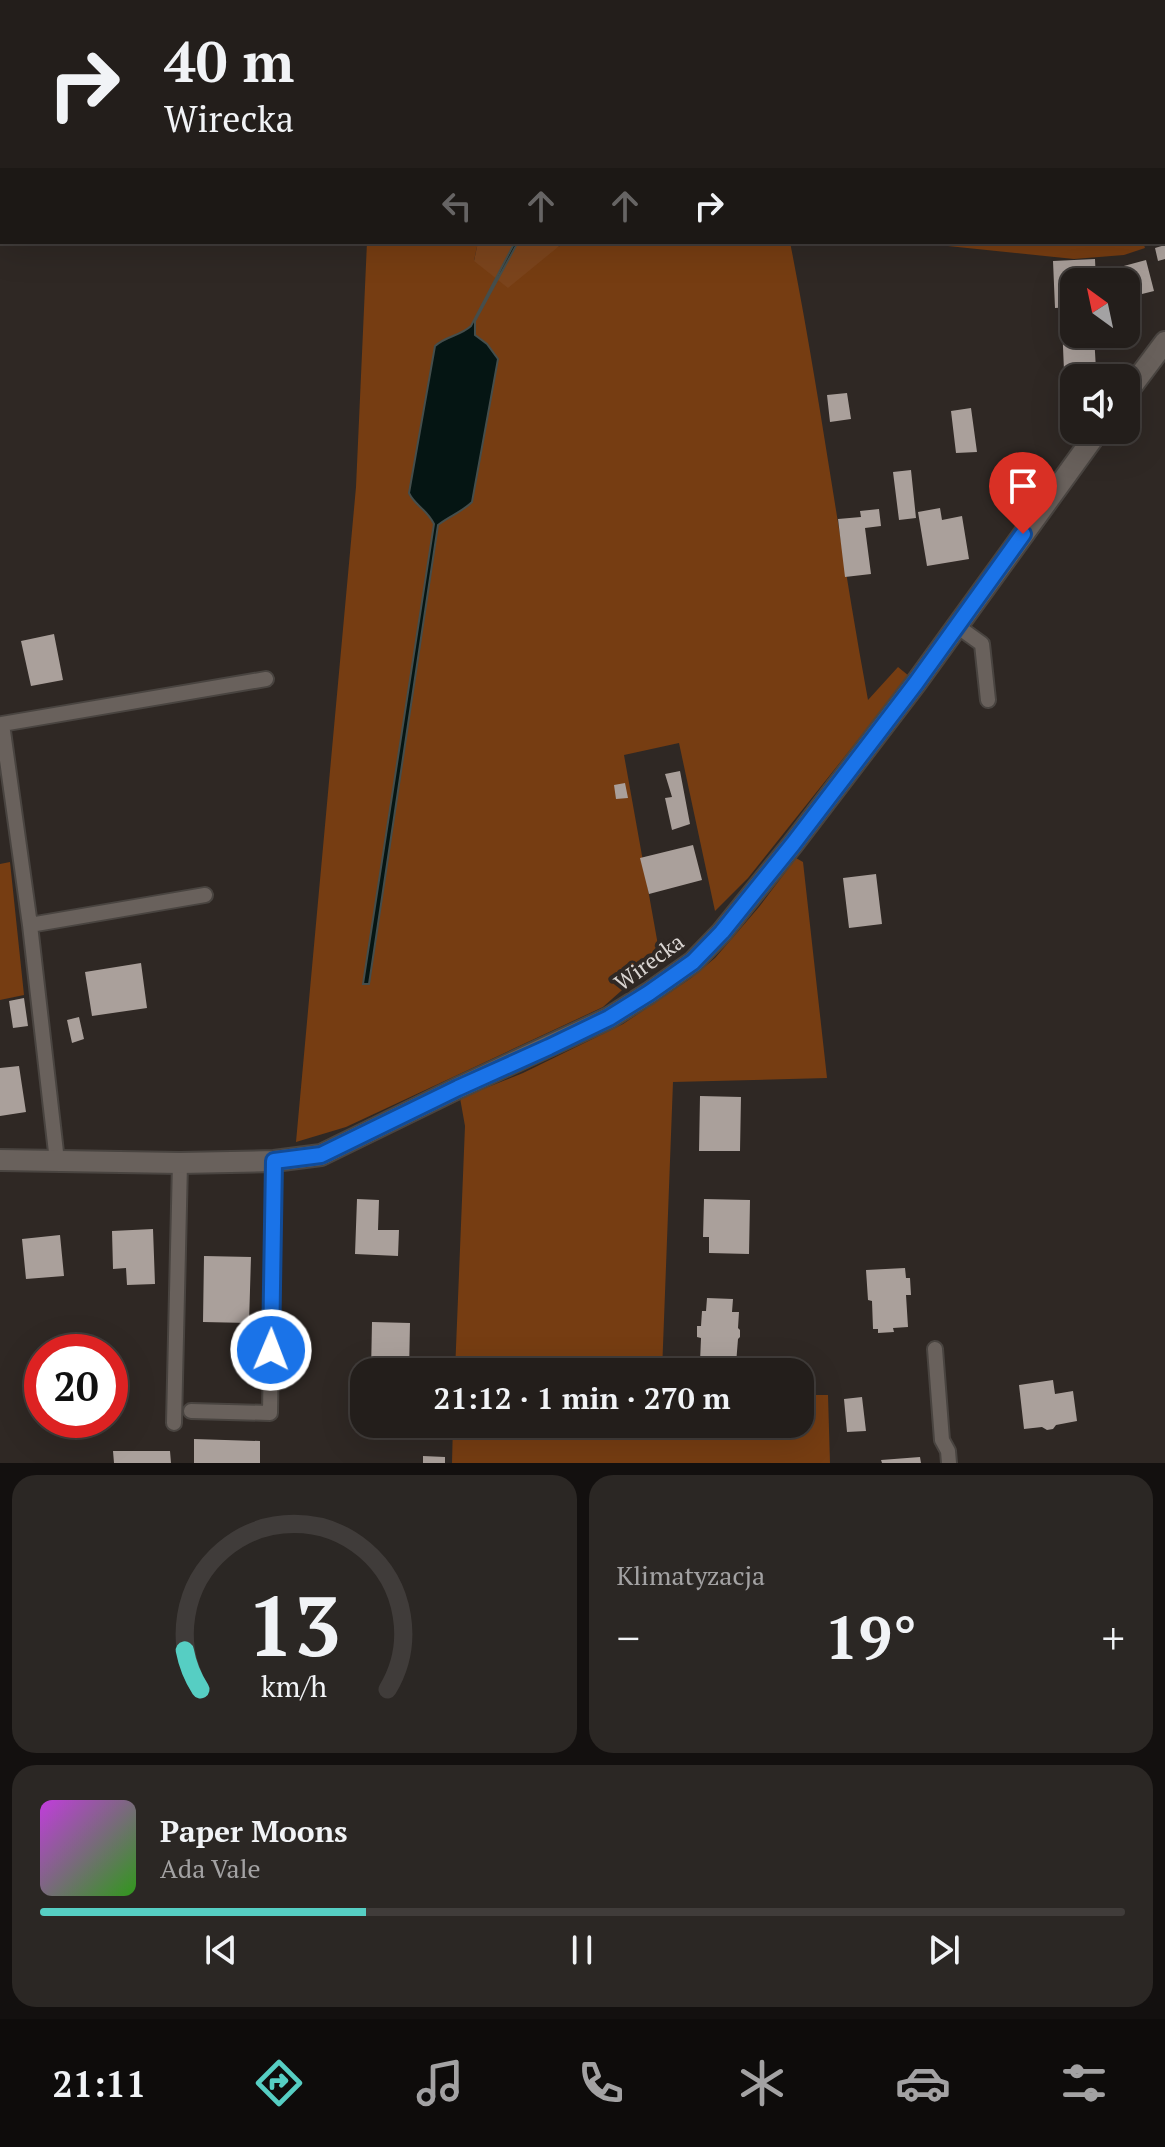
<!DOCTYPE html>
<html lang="pl">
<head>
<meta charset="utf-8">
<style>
  body { margin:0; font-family:"PT Serif",serif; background:#2b2724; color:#f1f3f6; height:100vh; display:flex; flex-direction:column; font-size:30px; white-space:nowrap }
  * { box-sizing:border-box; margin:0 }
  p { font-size:26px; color:#a3a2a3 }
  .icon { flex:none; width:44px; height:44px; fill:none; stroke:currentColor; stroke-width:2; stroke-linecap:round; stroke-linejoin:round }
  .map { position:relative; height:1463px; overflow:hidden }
  .sheet { display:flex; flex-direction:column; gap:12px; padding:12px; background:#13100f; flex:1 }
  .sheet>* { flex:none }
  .banner { position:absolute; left:0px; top:0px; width:1166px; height:244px; box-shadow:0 8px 32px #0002,0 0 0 2px #403c3a; background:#231e1b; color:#f1f3f6; overflow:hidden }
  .needle { width:52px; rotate:327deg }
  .buttons { position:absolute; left:1060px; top:268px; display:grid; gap:16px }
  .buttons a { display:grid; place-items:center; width:80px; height:80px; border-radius:16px; background:#231e1b; box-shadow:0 8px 32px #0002,0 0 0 2px #403c3a; font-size:40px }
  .speed { position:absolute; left:24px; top:1334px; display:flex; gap:16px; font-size:40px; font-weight:700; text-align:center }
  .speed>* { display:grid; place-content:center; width:104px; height:104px; border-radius:50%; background:#231e1b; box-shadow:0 8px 32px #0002,0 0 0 2px #403c3a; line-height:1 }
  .speed .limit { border:12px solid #d22; background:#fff; color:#111 }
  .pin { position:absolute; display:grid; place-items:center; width:68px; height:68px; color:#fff; margin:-82px -34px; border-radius:50% 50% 50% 0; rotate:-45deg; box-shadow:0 0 8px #0007 }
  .pin .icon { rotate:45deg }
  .me { position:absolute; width:88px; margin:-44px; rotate:1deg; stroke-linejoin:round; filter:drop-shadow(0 0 6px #0008) }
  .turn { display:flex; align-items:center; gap:28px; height:168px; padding:0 32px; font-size:36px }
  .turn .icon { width:104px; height:104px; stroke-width:2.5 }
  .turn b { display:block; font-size:56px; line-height:68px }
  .lanes { display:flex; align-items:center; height:76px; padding:0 32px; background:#0003; justify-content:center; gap:40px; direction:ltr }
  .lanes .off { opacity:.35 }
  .big { font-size:60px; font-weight:700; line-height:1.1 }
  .sheet .widget { flex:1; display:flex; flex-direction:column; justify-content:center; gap:12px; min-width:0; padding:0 28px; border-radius:24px; background:#2b2724 }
  .sheet .dial { align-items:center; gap:0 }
  .dial svg { height:208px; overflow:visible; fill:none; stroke:#403c3a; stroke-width:7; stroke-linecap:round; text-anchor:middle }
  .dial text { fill:#f1f3f6; stroke:none }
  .song { display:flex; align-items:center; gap:24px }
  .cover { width:96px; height:96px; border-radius:12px; background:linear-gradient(135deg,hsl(290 70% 55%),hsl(110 70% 35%)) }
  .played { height:8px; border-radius:4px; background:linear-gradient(90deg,#56cec3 30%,#403c3a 30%) }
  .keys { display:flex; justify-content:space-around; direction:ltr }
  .heat { display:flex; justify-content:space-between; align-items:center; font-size:44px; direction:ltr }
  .sheet .tiles { flex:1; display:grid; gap:12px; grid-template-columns:1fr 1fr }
  .widget:last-child { grid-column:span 2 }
  .trip { position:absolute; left:350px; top:1358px; width:464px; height:80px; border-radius:24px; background:#231e1b; box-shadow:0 8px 32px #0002,0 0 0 2px #403c3a; font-weight:700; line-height:80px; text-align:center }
  .dock { display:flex; height:128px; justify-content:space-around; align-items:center; background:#0e0c0b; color:#a3a2a3 }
  .dock .icon { width:56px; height:56px }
  .dock .active { color:#56cec3 }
  .dock b { font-size:36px; color:#f1f3f6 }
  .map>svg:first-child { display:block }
  .green { fill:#763d12 }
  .forest { fill:#7b441c }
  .water { fill:#051513; stroke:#454e4c; stroke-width:2 }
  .building { fill:#aaa09b }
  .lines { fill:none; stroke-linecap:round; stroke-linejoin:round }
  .service-casing { stroke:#494440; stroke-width:18 }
  .minor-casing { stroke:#494440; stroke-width:24 }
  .path { stroke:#68625e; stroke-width:5; stroke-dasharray:4 4; stroke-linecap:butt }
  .service { stroke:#69615c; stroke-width:14 }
  .minor { stroke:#69615c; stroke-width:20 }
  .rail-casing { stroke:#948e8a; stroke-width:9 }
  .rail { stroke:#2f2824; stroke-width:6; stroke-dasharray:18; stroke-linecap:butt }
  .route-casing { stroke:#114b97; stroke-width:20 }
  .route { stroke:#1a73e8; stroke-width:14 }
  .labels { text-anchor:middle; stroke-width:8; stroke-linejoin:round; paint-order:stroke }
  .street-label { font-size:22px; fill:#d9d4d1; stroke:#2f2824 }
</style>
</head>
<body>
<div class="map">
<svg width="1165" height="1463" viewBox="0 0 1165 1463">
  <rect width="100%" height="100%" fill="#2f2824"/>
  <path class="green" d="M0,0L150,2H2V72L0,73Z
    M236,0H785L764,2H196Z
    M367,242H478L474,261L558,247L568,242H790C820,394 840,548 868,700L898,667L909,676L748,878L715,911L679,743L624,755L661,962L631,980L629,978L630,983L603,1007L346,1127L296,1142L356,487Z
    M909,242H1143L1145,248L1124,255L1074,259Z
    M796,858L803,862L827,1078L673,1082L662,1372H455L465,1126L460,1098L523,1073L623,1024L691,978L715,958L759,907Z
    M10,862L24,995L0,1000V864Z
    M800,1395H828L830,1463H452L453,1424H800Z"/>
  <path class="forest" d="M478,242H568L558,247L508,288L474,261Z"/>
  <path class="water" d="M515,242H518L475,321V335L487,344L498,359L472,502C462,512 449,516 438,525L369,984H363L434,524C426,508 415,506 409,493L435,346C446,336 460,336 471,326Z"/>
  <path class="building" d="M1165,245V259L1158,261L1155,248Z
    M1095,259L1096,282H1074L1072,307L1055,308L1053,261Z
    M1146,260L1154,291L1126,298V282H1112L1109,270Z
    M1074,322V334H1094L1096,370L1064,371L1062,323Z
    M847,393L851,419L830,422L827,395Z
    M971,408L977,452L956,453L951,411Z
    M911,470L916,518L899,520L893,472Z
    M940,508L942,520L962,516L969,559L927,566L918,512Z
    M879,509L881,526L865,528L871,574L845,577L838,519L861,517L860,511Z
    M54,634L63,680L31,686L21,641Z
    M680,771L690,824L672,830L665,798L672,797L665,774Z
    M625,783L628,798L616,799L614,785Z
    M693,845L702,880L649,894L640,858Z
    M876,874L882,924L849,928L843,878Z
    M141,963L147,1008L92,1016L85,972Z
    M24,998L28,1026L13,1028L9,1001Z
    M79,1017L84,1039L72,1043L67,1020Z
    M19,1066L26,1112L0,1116V1068Z
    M700,1096L741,1097L740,1151H699Z
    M357,1199L379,1200L378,1230H399L398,1256L355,1254Z
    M704,1199L750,1200L749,1254L709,1253V1237H703Z
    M153,1229L155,1284L127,1285L126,1268L113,1269L112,1231Z
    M60,1235L64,1276L26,1279L22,1239Z
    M204,1256L251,1257L249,1323L203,1322Z
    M905,1268L906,1278H910L911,1295H906L908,1327L893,1328L894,1332L878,1333V1329H873L872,1301L868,1300L866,1270Z
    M707,1298L733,1299L732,1312H739L738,1328L740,1330V1337L738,1339L736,1364L726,1363L721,1368L715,1367L711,1363L700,1362L701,1338L697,1337V1326H701L702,1311H706Z
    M372,1322L410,1323L409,1372H371Z
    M110,1365H114V1393H110Z
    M1053,1380L1055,1394L1073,1391L1077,1421L1056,1425L1053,1429L1047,1430L1042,1427L1024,1429L1019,1385Z
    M862,1397L866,1431L847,1432L844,1399Z
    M194,1439L260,1441V1463H194Z
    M113,1451H170L171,1463H114Z
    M423,1456L445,1457V1463H423Z
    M920,1457L921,1463H882L881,1460Z"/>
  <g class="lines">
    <defs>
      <path id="service" d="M957,626L982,644L988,700
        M30,925L2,724L266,679
        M57,1161L30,925L205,895
        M935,1349L942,1440L948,1451L949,1463
        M191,1411L270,1413L274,1161
        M174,1423L180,1163"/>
      <path id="minor" d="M1126,394L1165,342
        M0,1160L180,1163L274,1161L321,1155L458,1088L609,1018L649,993L693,962L722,932L793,844L916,683L1099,430"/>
    </defs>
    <use href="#service" class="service-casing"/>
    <use href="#minor" class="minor-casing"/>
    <path class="path" d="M337,2L360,0
      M0,30L2,29"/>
    <use href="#service" class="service"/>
    <use href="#minor" class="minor"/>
    <defs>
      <path id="rail" d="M1149,2L1165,0
        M0,110H2"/>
    </defs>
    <use href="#rail" class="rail-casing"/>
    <use href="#rail" class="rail"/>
  </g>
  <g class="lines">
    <defs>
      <path id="route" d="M271,1350L274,1161L321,1155L458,1088L549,1047L609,1018L649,993L693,962L722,932L793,844L916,683L1023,534"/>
    </defs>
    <use href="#route" class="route-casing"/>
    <use href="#route" class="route"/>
  </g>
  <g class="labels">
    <g class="street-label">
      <text transform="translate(649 962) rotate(-36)" y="8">Wirecka</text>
    </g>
  </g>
</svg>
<div class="buttons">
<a><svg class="needle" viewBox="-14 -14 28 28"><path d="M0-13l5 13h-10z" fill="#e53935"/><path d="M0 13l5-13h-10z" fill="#a3a2a3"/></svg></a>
<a><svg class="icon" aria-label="sound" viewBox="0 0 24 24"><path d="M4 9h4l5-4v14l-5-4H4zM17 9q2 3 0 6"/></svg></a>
</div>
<div class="speed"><div class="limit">20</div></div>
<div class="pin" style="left:1023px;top:534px;background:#d93025"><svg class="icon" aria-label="arrive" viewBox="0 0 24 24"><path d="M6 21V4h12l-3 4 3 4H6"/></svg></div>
<svg class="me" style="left:271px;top:1350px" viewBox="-20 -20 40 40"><circle r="17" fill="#1a73e8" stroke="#fff" stroke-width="3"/><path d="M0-11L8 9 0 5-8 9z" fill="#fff"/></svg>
<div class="trip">21:12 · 1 min · 270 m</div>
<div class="banner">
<div class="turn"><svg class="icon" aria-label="right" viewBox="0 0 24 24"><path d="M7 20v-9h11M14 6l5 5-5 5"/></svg><div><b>40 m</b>Wirecka</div></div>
<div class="lanes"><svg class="icon off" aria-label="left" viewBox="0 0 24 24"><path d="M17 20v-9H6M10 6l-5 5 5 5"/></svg><svg class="icon off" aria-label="ahead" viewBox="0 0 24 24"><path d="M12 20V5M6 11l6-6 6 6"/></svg><svg class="icon off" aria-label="ahead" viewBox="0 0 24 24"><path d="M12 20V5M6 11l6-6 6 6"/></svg><svg class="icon" aria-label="right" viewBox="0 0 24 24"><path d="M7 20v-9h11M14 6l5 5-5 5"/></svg></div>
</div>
</div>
<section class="sheet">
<div class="tiles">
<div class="widget dial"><svg viewBox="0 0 100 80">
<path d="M14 69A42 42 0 1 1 86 69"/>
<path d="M14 69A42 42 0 0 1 8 54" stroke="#56cec3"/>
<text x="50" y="56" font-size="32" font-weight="700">13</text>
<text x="50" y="72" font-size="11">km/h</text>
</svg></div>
<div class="widget"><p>Klimatyzacja</p>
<div class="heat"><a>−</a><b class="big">19°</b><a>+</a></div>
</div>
<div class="widget">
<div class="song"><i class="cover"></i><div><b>Paper Moons</b><p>Ada Vale</p></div></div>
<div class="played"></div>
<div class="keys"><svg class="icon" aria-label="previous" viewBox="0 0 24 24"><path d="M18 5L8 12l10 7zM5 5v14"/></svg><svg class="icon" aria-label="pause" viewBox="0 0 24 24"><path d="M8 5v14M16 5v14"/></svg><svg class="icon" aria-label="next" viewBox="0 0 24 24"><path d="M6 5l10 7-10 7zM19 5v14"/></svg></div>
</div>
</div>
</section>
<nav class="dock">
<b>21:11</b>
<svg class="icon active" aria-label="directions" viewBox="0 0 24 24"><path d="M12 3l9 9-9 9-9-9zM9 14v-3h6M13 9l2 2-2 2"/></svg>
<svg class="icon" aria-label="music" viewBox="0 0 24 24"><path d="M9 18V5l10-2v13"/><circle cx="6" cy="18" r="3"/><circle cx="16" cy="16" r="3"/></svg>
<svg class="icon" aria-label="phone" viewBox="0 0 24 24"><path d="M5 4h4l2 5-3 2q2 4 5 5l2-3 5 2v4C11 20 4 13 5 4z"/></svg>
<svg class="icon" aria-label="climate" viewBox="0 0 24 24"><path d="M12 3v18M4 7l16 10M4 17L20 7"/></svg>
<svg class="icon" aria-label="car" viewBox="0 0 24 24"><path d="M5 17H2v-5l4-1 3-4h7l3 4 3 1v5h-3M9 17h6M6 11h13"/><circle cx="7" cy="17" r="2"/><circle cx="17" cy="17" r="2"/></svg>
<svg class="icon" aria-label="filters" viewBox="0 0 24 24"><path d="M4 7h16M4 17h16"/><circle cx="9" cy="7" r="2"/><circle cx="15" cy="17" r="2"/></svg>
</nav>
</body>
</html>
